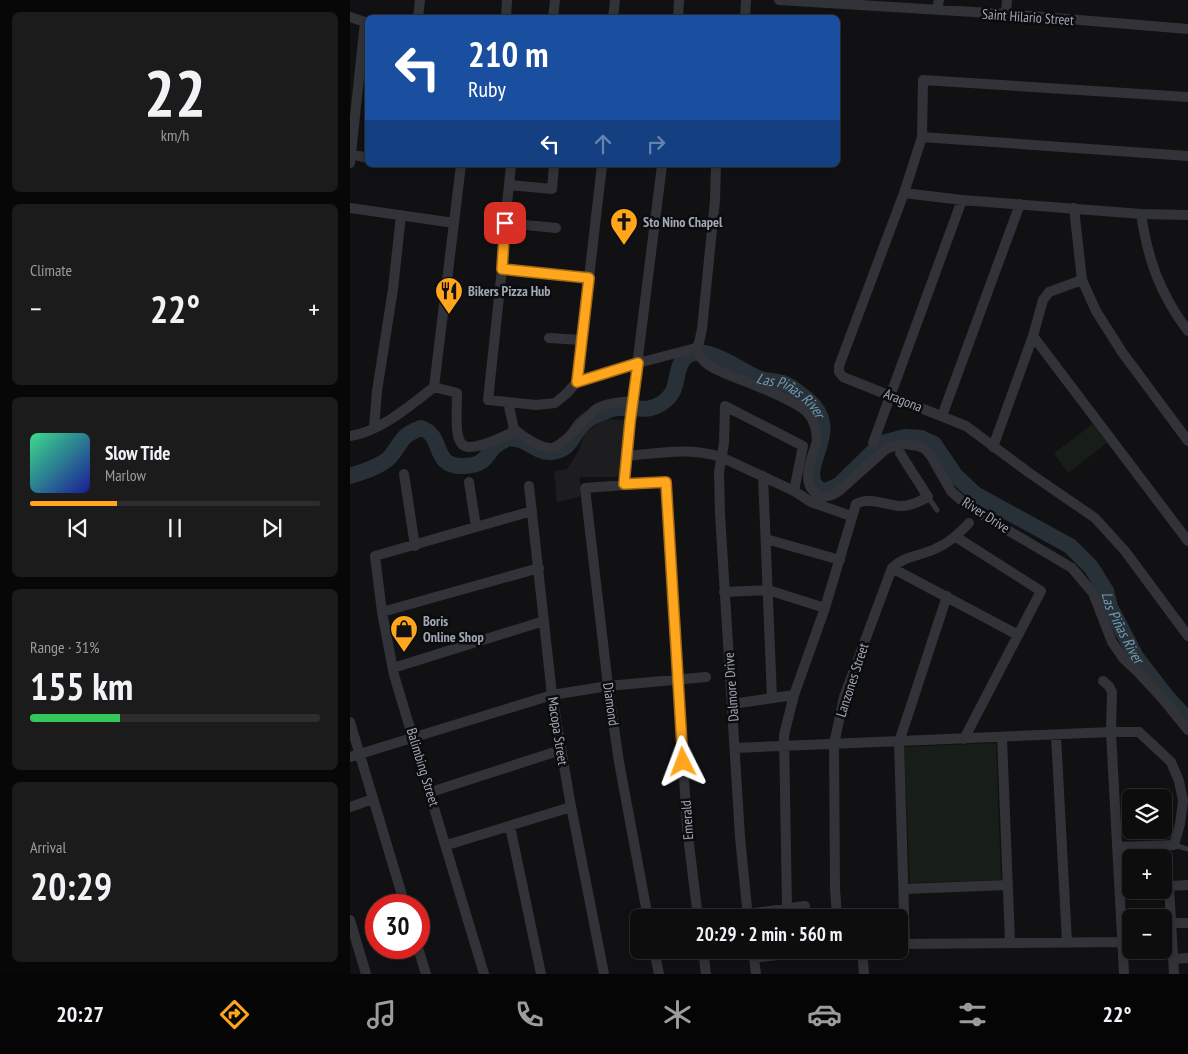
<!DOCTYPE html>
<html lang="en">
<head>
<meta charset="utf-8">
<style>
  body { margin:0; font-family:"PT Sans Narrow",sans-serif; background:#1b1b1c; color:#f1f3f6; height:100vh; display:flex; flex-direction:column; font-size:19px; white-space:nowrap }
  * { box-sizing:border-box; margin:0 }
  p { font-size:16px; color:#9a9c9e }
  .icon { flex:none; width:28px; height:28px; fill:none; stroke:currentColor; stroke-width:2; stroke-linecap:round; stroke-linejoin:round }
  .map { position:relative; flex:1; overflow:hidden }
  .side { display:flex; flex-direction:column; gap:12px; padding:12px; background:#070708; width:350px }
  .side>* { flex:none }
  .guide { position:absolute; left:15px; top:15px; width:475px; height:152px; border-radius:8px; box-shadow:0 2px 8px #0003,0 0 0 1px #2d2d2e; background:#1a4fa0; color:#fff; overflow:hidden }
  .tools { position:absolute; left:772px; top:789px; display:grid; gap:10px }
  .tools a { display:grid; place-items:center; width:50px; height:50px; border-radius:8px; background:#0d0d0e; box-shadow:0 2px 8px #0003,0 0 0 1px #2d2d2e; font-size:25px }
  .speed { position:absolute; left:15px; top:894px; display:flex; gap:10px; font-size:25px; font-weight:700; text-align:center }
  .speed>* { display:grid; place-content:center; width:65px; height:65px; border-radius:50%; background:#0d0d0e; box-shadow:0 2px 8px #0003,0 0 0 1px #2d2d2e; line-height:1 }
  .speed .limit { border:8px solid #d22; background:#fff; color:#111 }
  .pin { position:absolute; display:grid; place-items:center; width:42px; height:42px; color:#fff; margin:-21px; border-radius:10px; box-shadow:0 2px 8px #0006 }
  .me { position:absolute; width:55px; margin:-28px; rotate:357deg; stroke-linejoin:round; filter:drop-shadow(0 0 4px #0008) }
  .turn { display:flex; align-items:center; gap:18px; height:105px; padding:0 20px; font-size:22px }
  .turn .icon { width:65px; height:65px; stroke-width:2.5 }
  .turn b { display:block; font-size:35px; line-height:42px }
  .lanes { display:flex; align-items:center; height:48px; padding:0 20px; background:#0003; justify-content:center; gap:25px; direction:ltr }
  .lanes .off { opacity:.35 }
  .big { font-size:38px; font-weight:700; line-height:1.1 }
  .side .widget { flex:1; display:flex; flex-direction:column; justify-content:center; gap:8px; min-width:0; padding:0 18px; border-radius:8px; background:#1b1b1c }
  .side .dial { align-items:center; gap:0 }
  .dial b { font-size:65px; line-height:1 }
  .song { display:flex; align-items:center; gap:15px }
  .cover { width:60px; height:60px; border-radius:8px; background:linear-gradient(135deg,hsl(150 70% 55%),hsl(240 70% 35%)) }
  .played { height:5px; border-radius:2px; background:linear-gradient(90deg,#ffa61d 30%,#2d2d2e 30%) }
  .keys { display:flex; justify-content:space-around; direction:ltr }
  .heat { display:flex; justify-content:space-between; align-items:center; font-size:28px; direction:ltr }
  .charge { height:8px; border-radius:4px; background:linear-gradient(90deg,#34c759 31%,#2d2d2e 0) }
  .trip { position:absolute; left:280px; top:909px; width:278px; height:50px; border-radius:8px; background:#0d0d0e; box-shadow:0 2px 8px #0003,0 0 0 1px #2d2d2e; font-weight:700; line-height:50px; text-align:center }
  .tabs { display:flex; height:80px; justify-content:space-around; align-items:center; background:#050506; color:#9a9c9e }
  .tabs .icon { width:35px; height:35px }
  .tabs .selected { color:#ffa61d }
  .tabs b { font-size:22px; color:#f1f3f6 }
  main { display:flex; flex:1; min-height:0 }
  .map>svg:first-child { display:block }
  .built { fill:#1d1d20 }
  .green { fill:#171e18 }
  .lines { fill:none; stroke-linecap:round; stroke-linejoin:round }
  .river { stroke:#273137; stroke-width:16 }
  .lane { stroke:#323338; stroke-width:5 }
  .street { stroke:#323338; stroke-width:10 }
  .route-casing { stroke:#a66c13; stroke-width:12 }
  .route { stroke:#ffa61d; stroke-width:9 }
  .labels { text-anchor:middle; stroke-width:5; stroke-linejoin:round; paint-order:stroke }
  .street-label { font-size:14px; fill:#a1a8b5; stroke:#0c0c0e }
  .poi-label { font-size:14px; font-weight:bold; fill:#a1a8b5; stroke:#0c0c0e; text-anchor:start }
  .water-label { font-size:15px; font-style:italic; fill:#759ab3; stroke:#0c0c0e }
</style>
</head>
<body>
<main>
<section class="side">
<div class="widget dial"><b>22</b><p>km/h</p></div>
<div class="widget"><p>Climate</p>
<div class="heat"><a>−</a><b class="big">22°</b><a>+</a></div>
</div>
<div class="widget">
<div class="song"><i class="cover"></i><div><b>Slow Tide</b><p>Marlow</p></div></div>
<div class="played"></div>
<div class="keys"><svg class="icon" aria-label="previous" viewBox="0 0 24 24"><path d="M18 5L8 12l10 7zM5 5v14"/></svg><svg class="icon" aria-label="pause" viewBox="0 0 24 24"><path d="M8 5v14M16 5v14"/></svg><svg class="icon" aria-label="next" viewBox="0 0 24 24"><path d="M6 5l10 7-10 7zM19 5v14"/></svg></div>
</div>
<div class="widget"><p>Range · 31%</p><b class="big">155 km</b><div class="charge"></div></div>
<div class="widget"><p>Arrival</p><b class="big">20:29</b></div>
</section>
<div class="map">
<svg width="838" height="974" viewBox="0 0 838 974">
  <rect width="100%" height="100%" fill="#111113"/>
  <path class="built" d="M255,419L276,420L269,477H230V497L207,502L204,471L217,469L228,452L235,433Z"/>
  <path class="green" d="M743,424L757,443L718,473L704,453Z
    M646,743L651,880L560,883L554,747Z"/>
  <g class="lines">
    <path class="river" id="s1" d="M0,476C12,472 32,466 40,457C54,441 48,437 71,428C95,436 81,467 113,466C120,466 127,465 132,461C136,458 139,453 142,449C147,444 153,441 158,438C163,439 169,439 173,441C182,445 191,453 201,452C222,450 221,435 233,424C237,420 244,416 249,414C255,411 265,408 271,408C286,407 298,413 312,403C331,391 323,373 333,360C350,338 390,371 408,378C418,382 432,380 441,387C448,392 458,399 464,406C488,434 452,465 465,485C467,488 472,490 474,492L489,485L532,443L555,437L571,438L584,444L605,475L625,494L720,546L741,567L756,591L760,607L786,657L816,696L838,720"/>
    <path class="lane" d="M578,497L587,510
      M824,845L838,849"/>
    <path class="street" d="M429,0L656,14L838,29
      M587,10L589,0
      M656,14L657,0
      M0,17L18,23
      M68,18L70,0
      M156,18L157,0
      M203,18L205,0
      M263,18L265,0
      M328,18L329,0
      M395,18L396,0
      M838,97L573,80L572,137L554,193L489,366V372L493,377L616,426L678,472L745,518L775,551L838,636
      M572,137L838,156
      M0,154L18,158
      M0,163L15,22
      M161,165L155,223L206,228
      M159,185L202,189L204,165
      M554,193L612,200L791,214L838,215
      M0,208L104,223
      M724,208L732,280L746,311L772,352L838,441
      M791,214C798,260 810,294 838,331
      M155,223L152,269L138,400L186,405L205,403L216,394L227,382L288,363L346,348
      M152,269L239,278
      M683,336L838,541
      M199,338L232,340
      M346,348C352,366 367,370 384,377C400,383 446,401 457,412C464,420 467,431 467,441C463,456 449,483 467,494C475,499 482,496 489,491L536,449L547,445L556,444L568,446L575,449L581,456L601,491L611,500L632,515L722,568L743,593L762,642L773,658L787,671L812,698L838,730
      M346,348L349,343L352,329L365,200L366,165
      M227,382L252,165
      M84,387L107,393C106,449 103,460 161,433L164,429L158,402
      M592,416L670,204
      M24,428L27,391L43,289L51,215
      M164,429C172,436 194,452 205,447C215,442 226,430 234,421C238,418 241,413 245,410C255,403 271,402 283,401
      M0,436C30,432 61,405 84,387L111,165
      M523,443L612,200
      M643,447L683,336L693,300L699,292L732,280
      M277,456C309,453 340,447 371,457L444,491L461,502L501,516
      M54,474L65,546
      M413,476L422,698
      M119,482L126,527
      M274,484L280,422L312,165
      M179,486L202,695L220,801L254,974
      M606,537L691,591L614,739
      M416,539L490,560
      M542,568L668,635
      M374,592L418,590L475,608
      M32,612L189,568
      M43,668L194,621
      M753,681L759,686L762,692L761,732L774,974
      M382,704L444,695
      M0,722L55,905
      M706,735L717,942
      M652,737L660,942
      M456,745L761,732H789L821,762L829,781L833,801L830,824L824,845L767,847
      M385,748L455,745
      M0,757L202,695L258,686L356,677
      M81,792L211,750
      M0,807L23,799
      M160,826L191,974
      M97,845L221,807
      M554,889L658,885
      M437,907L434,735L444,695L475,608L506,504C519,496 538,506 552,506C562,506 570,501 578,497L550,453
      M397,914L455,906
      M298,918L269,762L258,686L235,488L316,482L337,827L348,918
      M398,918L390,837L370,514L369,472L374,443L375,406L453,446L444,491
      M487,918L485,888L484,744L494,697L542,568C556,555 567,557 585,549C599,543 609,534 619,523
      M0,920L16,974
      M821,923H838
      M555,943L549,742L597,596
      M550,944L772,942
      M68,948L76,974
      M304,950L309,974
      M353,950L356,974
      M403,950L406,974
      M512,950L514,974
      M404,958L460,951
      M823,959L838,958
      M134,974L44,675L32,612L25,556L182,511
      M824,974L819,886L838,885"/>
  </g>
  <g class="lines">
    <defs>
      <path id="route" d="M155,223L152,269L239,278L227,382L288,363L280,422L274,484L316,482L333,762"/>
    </defs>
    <use href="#route" class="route-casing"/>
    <use href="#route" class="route"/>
  </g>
  <defs>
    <symbol id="church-pin" viewBox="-11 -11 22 30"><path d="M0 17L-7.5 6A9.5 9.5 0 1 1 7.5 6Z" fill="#ffa61d" stroke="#0c0c0e"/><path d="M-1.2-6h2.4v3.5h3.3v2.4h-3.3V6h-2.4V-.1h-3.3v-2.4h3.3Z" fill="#111"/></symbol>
    <symbol id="restaurant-pin" viewBox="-11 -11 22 30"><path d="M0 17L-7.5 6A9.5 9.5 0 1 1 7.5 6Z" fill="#ffa61d" stroke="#0c0c0e"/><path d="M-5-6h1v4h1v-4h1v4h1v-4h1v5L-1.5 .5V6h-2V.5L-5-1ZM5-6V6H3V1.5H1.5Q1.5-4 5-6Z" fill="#111"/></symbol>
    <symbol id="shop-pin" viewBox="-11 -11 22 30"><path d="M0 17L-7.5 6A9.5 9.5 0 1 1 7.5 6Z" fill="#ffa61d" stroke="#0c0c0e"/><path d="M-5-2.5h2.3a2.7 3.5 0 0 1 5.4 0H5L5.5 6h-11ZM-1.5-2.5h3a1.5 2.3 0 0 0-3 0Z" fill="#111"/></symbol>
  </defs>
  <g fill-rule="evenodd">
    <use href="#church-pin" x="258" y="206" width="32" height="43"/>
    <use href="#restaurant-pin" x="83" y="275" width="32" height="43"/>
    <use href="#shop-pin" x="38" y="613" width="32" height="43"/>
  </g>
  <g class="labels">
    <g class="street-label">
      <text transform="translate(678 17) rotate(4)" y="5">Saint Hilario Street</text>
      <text transform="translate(553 400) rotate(22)" y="5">Aragona</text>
      <text transform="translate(636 515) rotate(33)" y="5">River Drive</text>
      <text transform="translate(502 680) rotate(-72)" y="5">Lanzones Street</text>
      <text transform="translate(381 687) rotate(-94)" y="5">Dalmore Drive</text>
      <text transform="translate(261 704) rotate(82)" y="5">Diamond</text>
      <text transform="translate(208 731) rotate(81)" y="5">Macopa Street</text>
      <text transform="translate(73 767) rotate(73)" y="5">Balimbing Street</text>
      <text transform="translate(337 820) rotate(-94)" y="5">Emerald</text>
    </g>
    <g class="poi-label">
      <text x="293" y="227">Sto Nino Chapel</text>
      <text x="118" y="296">Bikers Pizza Hub</text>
      <text x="73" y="626">Boris<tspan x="73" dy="16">Online Shop</tspan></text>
    </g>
    <g class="water-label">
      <text dy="5" stroke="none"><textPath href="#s1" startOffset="549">Las Piñas River</textPath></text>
      <text dy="5" stroke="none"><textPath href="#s1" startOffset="1072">Las Piñas River</textPath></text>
    </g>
  </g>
</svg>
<div class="tools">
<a><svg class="icon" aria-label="layers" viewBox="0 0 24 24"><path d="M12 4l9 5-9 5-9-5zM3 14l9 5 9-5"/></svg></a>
<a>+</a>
<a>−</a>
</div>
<div class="speed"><div class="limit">30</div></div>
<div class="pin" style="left:155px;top:223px;background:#d93025"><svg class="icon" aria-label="arrive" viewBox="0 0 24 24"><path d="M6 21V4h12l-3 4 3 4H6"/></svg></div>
<svg class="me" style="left:333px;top:762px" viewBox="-20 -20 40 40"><path d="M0-17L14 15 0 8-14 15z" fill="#ffa61d" stroke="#fff" stroke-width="4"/></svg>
<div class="trip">20:29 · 2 min · 560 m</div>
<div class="guide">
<div class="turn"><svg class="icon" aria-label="left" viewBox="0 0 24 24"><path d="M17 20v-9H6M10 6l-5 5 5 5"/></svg><div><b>210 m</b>Ruby</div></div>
<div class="lanes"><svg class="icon" aria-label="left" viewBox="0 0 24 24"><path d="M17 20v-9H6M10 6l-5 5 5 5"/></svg><svg class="icon off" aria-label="ahead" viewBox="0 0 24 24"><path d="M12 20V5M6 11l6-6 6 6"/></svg><svg class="icon off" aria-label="right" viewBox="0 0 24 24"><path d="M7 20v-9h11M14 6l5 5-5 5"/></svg></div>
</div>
</div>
</main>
<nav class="tabs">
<b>20:27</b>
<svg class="icon selected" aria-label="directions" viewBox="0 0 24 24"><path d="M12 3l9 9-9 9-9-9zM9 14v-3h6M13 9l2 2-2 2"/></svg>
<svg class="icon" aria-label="music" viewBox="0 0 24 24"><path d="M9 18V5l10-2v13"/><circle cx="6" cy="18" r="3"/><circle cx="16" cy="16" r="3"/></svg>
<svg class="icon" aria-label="phone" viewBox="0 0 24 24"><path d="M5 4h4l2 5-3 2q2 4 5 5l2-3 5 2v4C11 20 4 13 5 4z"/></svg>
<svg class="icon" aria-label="climate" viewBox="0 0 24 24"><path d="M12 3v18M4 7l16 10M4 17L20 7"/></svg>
<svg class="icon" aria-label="car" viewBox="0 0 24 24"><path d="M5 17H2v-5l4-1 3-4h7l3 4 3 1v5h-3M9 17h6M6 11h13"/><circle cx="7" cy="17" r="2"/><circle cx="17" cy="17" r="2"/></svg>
<svg class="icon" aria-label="filters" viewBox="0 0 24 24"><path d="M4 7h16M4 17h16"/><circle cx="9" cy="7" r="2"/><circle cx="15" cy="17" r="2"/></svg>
<b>22°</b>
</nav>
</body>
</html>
